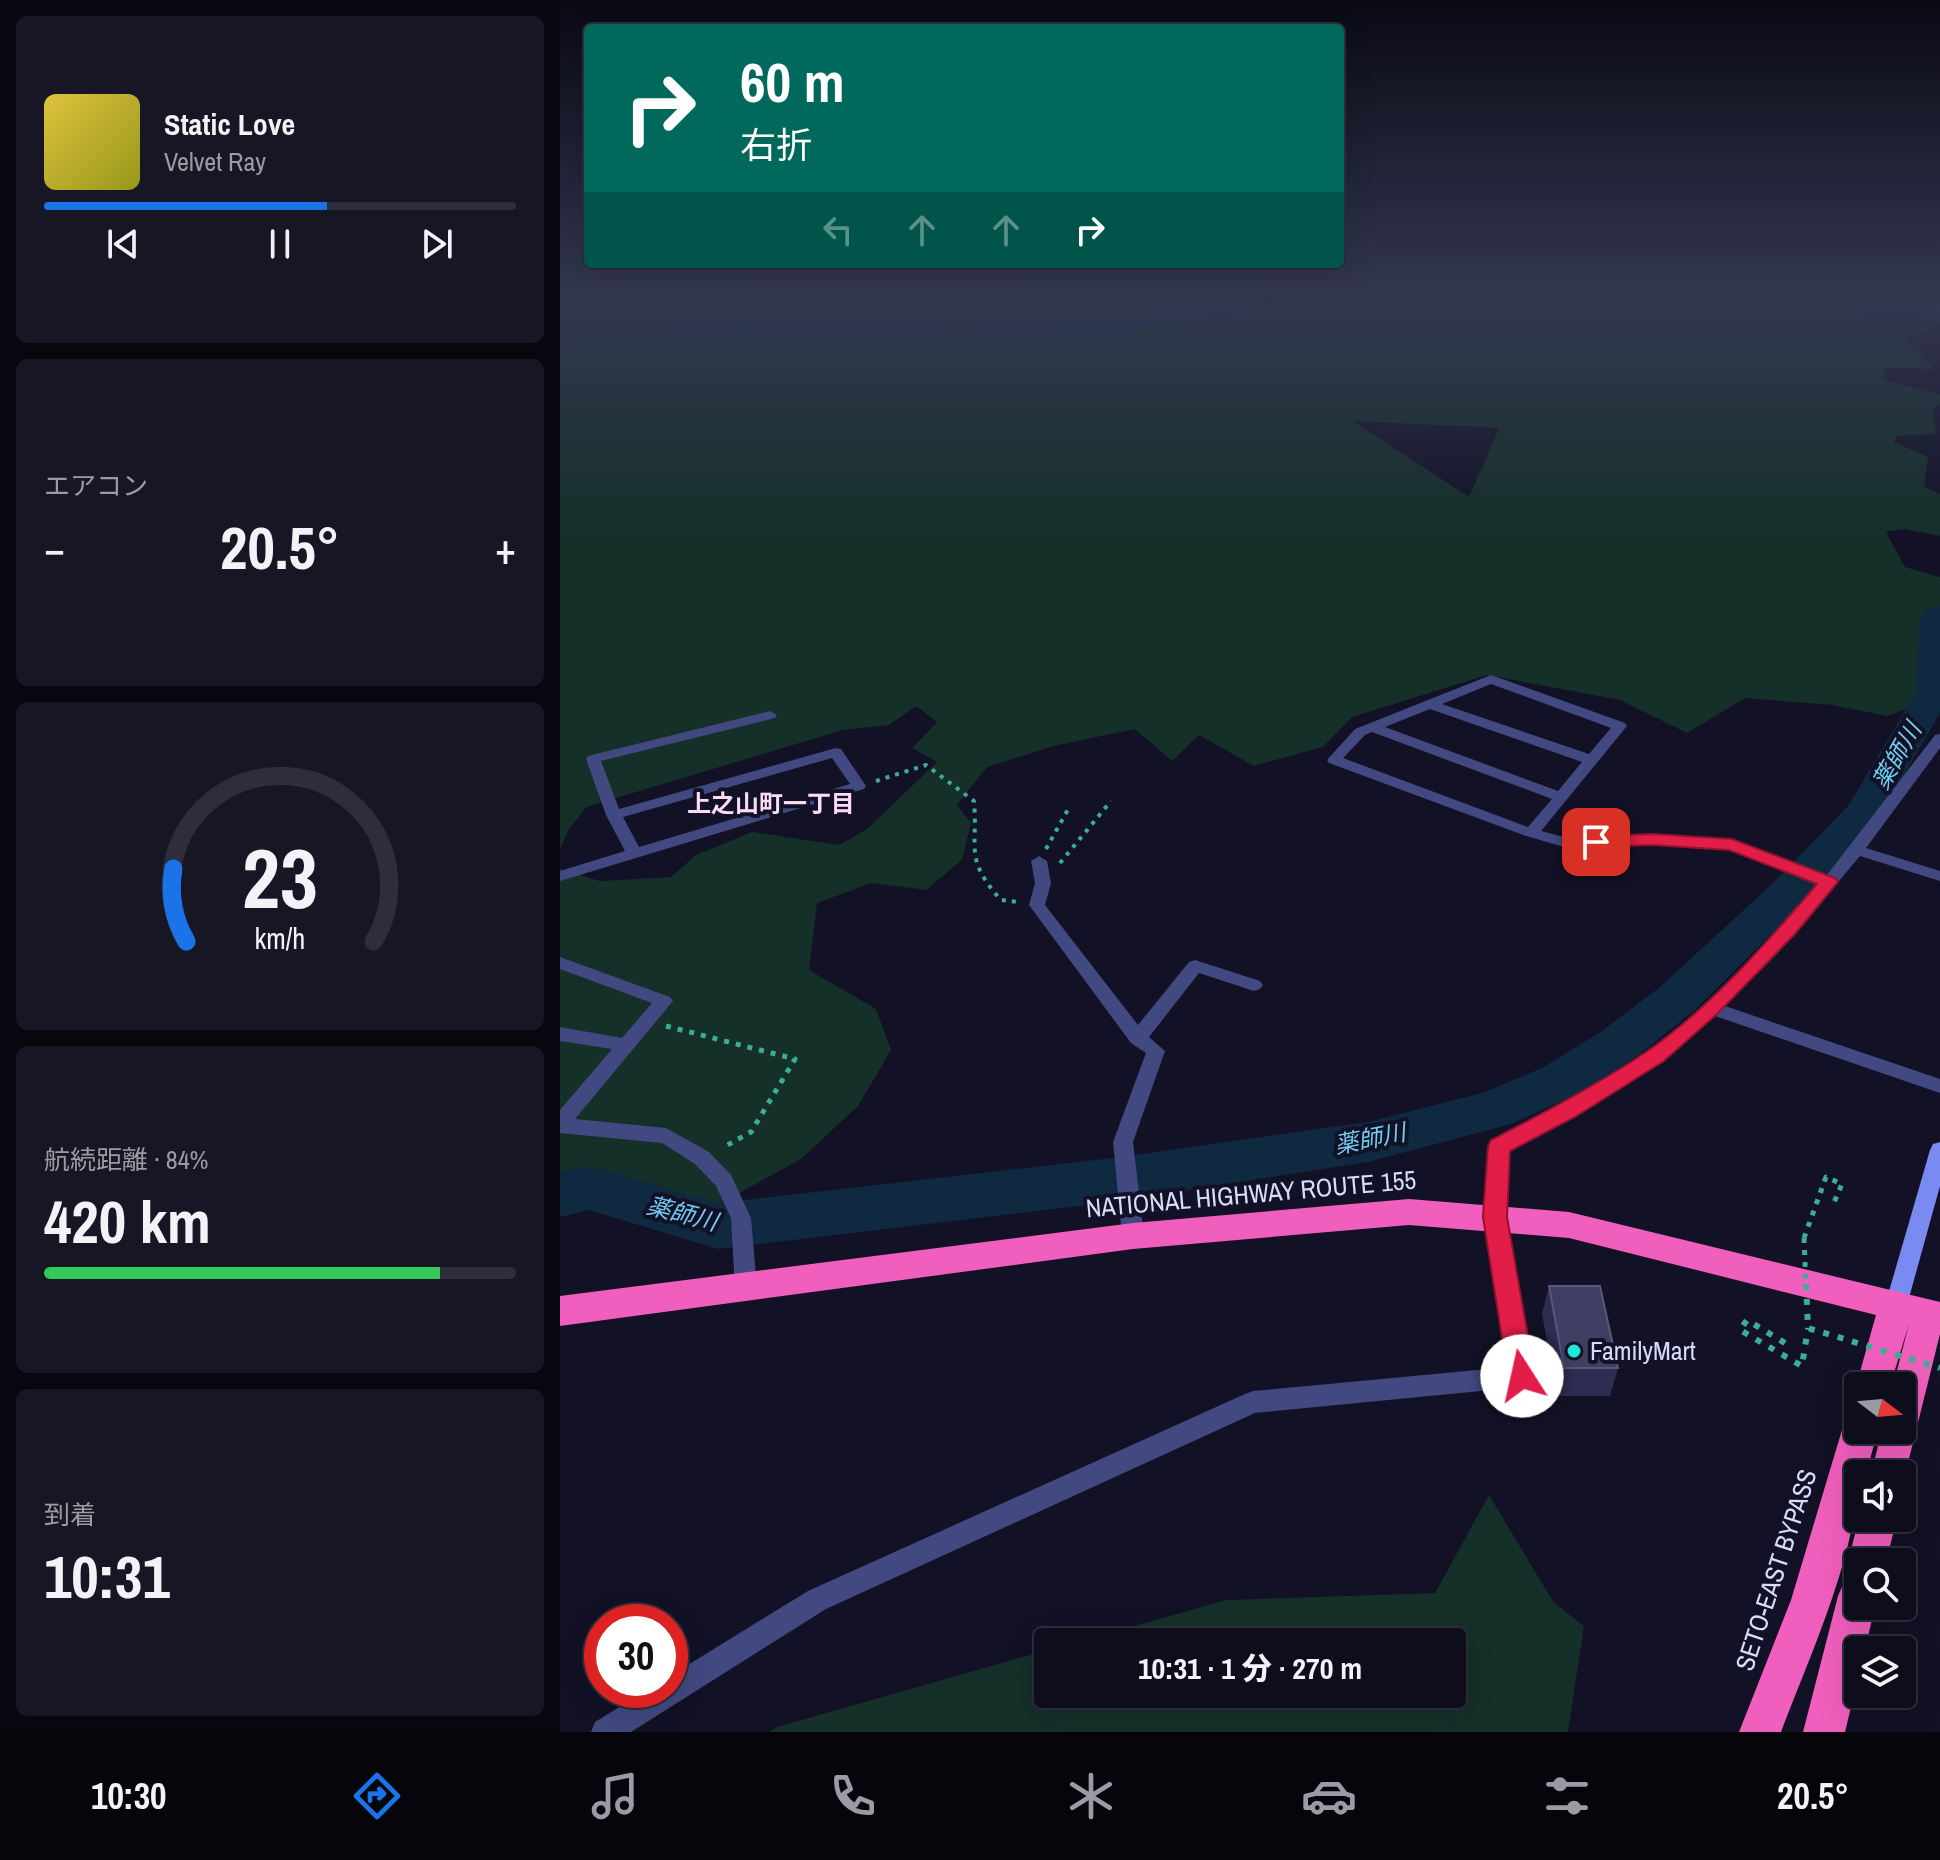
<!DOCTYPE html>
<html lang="ja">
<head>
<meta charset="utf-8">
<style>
  body { margin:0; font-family:"Archivo Narrow","Noto Sans JP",sans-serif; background:#171625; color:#f1f3f6; height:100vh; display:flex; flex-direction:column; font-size:30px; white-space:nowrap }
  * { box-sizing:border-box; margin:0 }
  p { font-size:26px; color:#9b9ca3 }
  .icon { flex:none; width:44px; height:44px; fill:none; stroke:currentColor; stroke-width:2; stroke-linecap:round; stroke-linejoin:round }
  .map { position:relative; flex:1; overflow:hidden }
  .details { display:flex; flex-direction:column; gap:16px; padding:16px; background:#08070f; width:560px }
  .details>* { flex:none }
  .guide { position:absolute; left:24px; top:24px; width:760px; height:244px; border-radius:8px; box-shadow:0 8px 32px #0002,0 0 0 2px #2e2d3b; background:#00695c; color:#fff; overflow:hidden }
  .needle { width:52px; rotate:106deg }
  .controls { position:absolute; left:1284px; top:1372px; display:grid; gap:16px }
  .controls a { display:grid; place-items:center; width:72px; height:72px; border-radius:8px; background:#0e0d1c; box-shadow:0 8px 32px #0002,0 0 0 2px #2e2d3b; font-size:40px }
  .speed { position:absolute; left:24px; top:1604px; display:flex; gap:16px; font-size:40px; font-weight:700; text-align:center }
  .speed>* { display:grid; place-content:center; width:104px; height:104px; border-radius:50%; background:#0e0d1c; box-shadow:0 8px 32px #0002,0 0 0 2px #2e2d3b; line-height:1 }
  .speed .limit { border:12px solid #d22; background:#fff; color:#111 }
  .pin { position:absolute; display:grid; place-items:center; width:68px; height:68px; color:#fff; margin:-34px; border-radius:16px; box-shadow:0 4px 12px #0006 }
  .me { position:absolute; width:88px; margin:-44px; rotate:350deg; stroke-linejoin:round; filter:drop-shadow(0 0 6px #0008) }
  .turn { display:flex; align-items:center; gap:28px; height:168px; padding:0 24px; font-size:36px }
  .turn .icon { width:104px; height:104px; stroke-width:2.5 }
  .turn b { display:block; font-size:56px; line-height:68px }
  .lanes { display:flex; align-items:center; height:76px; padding:0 24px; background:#0003; justify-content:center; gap:40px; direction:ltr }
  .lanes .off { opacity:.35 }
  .big { font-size:60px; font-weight:800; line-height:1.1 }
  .details .widget { flex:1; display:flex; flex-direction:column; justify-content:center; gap:12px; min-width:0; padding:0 28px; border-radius:12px; background:#171625 }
  .details .dial { align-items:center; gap:0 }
  .dial svg { height:208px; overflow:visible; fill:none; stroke:#2e2d3b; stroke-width:7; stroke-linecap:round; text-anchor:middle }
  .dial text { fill:#f1f3f6; stroke:none }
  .song { display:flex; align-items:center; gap:24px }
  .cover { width:96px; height:96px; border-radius:12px; background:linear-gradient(135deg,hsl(50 70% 55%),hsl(60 70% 35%)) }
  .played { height:8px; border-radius:4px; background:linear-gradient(90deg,#1a73e8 60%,#2e2d3b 60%) }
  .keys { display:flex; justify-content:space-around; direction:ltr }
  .heat { display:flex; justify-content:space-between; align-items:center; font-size:44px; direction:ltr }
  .charge { height:12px; border-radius:6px; background:linear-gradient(90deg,#34c759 84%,#2e2d3b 0) }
  .trip { position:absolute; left:474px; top:1628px; width:432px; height:80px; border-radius:8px; background:#0e0d1c; box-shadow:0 8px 32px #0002,0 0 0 2px #2e2d3b; font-weight:800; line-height:80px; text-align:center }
  .dock { display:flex; height:128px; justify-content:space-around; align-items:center; background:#06050b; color:#9b9ca3 }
  .dock .icon { width:56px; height:56px }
  .dock .current { color:#1a73e8 }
  .dock b { font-size:36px; color:#f1f3f6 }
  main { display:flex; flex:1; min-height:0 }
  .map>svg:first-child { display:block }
  .green { fill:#152f29; fill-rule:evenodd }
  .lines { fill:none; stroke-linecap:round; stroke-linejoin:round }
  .river { fill:#0f2940; fill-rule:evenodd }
  .path-far2 { stroke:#3bae93; stroke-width:4; stroke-dasharray:4 6; stroke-linecap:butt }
  .path-far1 { stroke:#3bae93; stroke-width:5; stroke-dasharray:5 7; stroke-linecap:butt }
  .path { stroke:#3bae93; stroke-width:6; stroke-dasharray:6 9; stroke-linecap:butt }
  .street { fill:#414980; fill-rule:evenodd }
  .secondary { fill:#798bf3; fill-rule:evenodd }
  .highway { fill:#f05fbd; fill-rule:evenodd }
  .path-bridge-far1 { stroke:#3bae93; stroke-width:5; stroke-dasharray:5 7; stroke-linecap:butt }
  .path-bridge { stroke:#3bae93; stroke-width:6; stroke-dasharray:6 9; stroke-linecap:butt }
  .wall { fill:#2e2c51 }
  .building { fill:#403f63; stroke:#58577b; stroke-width:2 }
  .route { fill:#e11d48; stroke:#92132f; stroke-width:2 }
  .poi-dot { fill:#17eadb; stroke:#121125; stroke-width:3 }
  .labels { text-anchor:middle; stroke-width:8; stroke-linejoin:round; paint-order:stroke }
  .water-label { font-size:24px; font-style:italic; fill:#71ccf2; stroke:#121125 }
  .neighbourhood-label { font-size:24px; font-weight:bold; fill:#fcdbf5; stroke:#121125 }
  .near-street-label { font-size:26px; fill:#d9dbfc; stroke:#121125 }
  .near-poi-label { font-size:26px; fill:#d9dbfc; stroke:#121125; text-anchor:start }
</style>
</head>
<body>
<main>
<section class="details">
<div class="widget">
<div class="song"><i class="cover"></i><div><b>Static Love</b><p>Velvet Ray</p></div></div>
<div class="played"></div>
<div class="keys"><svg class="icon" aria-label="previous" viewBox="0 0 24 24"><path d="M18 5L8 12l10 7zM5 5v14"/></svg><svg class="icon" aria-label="pause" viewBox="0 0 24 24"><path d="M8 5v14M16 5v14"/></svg><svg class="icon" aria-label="next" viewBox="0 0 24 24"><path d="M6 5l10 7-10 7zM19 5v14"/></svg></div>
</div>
<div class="widget"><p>エアコン</p>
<div class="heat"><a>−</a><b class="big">20.5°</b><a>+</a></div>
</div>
<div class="widget dial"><svg viewBox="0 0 100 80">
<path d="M14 69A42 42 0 1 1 86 69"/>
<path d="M14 69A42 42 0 0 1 9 41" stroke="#1a73e8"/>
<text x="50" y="56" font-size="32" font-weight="700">23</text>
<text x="50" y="72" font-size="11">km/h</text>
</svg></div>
<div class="widget"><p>航続距離 · 84%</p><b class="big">420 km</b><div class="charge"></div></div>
<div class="widget"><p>到着</p><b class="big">10:31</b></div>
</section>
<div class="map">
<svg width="1380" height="1732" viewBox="0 0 1380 1732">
  <rect width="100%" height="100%" fill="#121125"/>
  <path class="green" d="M0,296H841C863,303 883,301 905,296H1250L1330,307L1345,296H1380V323L1346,339L1374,369L1324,368L1322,380L1380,395V403L1373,409L1376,434L1336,436L1334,442L1368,457L1364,486L1380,494V536L1345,529L1326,532L1345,567L1380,577V661L1358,705L1327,716L1272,705L1185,698L1127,733L1060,700L927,675L792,717L763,747L694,766L639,735L612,761L575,729L494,746L427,767L397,805L411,823L402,860L366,890L312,883L257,903L249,970L316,1009L331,1050L298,1106L241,1159L145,1212L43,1184H0V869L40,881L111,877L136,855L192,832L279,845L307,829L377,762L352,748L377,722L356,706L329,725L283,730L26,807L8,831L0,850ZM793,421L939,428V429L909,497Z
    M929,1495L994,1603L1024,1626L1008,1732H209L217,1727L488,1650V1694H892V1642H518L666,1600L875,1593Z"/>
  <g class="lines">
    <path class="river" d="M712,296H838L828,302L728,306L568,332L412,341L179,337L59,343L48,336L59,329L179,323L412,327L568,318Z
      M1227,296H1261L1380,309V323L1265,310L1230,300Z
      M1380,606V713L1318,820L1243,903L1134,1011L1076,1057L1018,1094L951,1124L808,1162L553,1202L158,1249L29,1210L0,1217V1173L29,1166L158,1203L553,1158L808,1122L922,1093L982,1068L1042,1031L1100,987L1213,883L1288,806L1356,692L1360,620L1368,609Z"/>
    <path class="path-far2" d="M316,781L366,765L414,801C418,849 404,859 441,900L459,902
      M486,849L510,806
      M500,863L551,801"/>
    <path class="path-far1" d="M106,1026L235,1059L191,1132L162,1148
      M1244,1238L1266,1177L1282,1184L1272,1207"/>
    <path class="path" d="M1225,1343L1187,1320L1180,1330L1242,1366L1248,1328"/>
    <path class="street" d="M1250,296H1279L1380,307V311Z
      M931,675L1065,723L1067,726L981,831L1008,838L1093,834L1172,839L1267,875L1375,735L1380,734V748L1306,848L1380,871V881L1300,856L1219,952L1165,1006L1380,1079V1093L1155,1016C1094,1073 1023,1113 949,1150L945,1217L974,1376L970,1383L962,1387L695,1413L266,1609L71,1732H31L35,1722L87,1690H110V1676L248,1591L685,1394L693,1391L949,1367L925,1217L929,1146L932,1140C979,1117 1027,1094 1071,1064C1142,1016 1204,950 1260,884L1170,849L1093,844L1008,848L966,836L769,763L767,760L795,729ZM931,684L1051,728L1029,754L882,704ZM870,709L1022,762L998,791L825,727ZM812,732L992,799L968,827L783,758L805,735Z
      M210,711L217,715L215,718L41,761L59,809L276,748L281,749L306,786L304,789L0,881V871L65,851L46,815L26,759L28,756ZM272,758L290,784L79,847L63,817Z
      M479,856L487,861L491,883L485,905L578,1025L629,962L635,960L700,981L703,985L700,989L694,991L639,973L589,1037L605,1051L573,1142L584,1236L580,1242L573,1245L566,1242L562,1236L553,1142L586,1053L571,1043L469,905L475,883L471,861Z
      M0,957L110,997L113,1001L15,1119L106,1128L149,1152L171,1175L191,1218L197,1288L194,1295L186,1297L178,1295L175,1288L171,1218L156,1186L135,1164L102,1143L0,1133V1110L52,1049L0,1041V1027L62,1038L92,1003L0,969Z"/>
    <path class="secondary" d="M1380,1142V1186L1347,1305L1344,1312L1336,1315L1328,1312L1325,1305L1370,1150L1373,1144Z"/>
    <path class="highway" d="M849,1199L1009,1212L1380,1302V1334L1342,1487V1474H1311L1322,1430H1342V1386H1333L1349,1324L1330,1386H1298V1392L1296,1386L1316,1315L1009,1238L849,1225L573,1249L0,1326V1296L573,1223Z
      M1298,1414V1430H1318L1306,1474H1298C1298,1552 1249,1658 1221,1732H1179L1231,1600L1282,1430L1287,1418Z
      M1299,1518H1337L1326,1562H1298V1606H1315L1305,1650H1298V1678L1285,1732H1243L1278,1596L1284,1582L1296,1577L1288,1562Z"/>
    <path class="path-bridge-far1" d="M1244,1238L1246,1286"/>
    <path class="path-bridge" d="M1246,1284L1248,1328L1380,1368"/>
  </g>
  <path class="wall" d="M989,1286L1058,1368L1050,1396H997L982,1314Z"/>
  <path class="building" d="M989,1286H1040L1058,1368H1004Z"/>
  <linearGradient id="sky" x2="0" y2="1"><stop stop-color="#0a0914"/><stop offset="0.55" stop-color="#333851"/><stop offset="1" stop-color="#333851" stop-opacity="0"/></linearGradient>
  <rect width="1380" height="539" fill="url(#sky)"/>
  <path class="route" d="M1093,834L1172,839L1275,878L1278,882L1235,934L1158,1013L1104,1061L1015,1117L950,1151L947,1217L975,1376L971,1384L962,1388L952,1384L948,1376L923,1217L928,1146L931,1140C984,1113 1037,1085 1086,1052C1149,1009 1208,941 1257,884L1169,850L1093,845L1036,847L1027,842L1036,836Z"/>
  <circle class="poi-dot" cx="1014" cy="1351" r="8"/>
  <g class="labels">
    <g class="water-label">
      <text transform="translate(1337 756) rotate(-60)" y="8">薬師川</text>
      <text transform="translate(810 1139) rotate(-11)" y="8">薬師川</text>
      <text transform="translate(122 1214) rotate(14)" y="8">薬師川</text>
    </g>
    <g class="neighbourhood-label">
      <text x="211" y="812">上之山町一丁目</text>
    </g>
    <g class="near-street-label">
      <text transform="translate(691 1194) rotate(-5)" y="9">NATIONAL HIGHWAY ROUTE 155</text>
      <text transform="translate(1216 1570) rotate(-72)" y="9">SETO-EAST BYPASS</text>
    </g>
    <g class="near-poi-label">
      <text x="1030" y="1360">FamilyMart</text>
    </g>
  </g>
</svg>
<div class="controls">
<a><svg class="needle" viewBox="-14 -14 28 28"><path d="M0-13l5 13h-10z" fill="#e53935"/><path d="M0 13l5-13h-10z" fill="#9b9ca3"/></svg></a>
<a><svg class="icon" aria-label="sound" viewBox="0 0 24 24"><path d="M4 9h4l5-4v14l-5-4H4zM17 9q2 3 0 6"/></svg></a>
<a><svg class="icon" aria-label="search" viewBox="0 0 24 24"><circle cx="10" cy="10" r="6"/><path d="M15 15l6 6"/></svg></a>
<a><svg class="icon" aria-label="layers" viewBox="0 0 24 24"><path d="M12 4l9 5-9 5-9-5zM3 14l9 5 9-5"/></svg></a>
</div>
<div class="speed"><div class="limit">30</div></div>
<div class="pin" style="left:1036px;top:842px;background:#d93025"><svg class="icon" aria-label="arrive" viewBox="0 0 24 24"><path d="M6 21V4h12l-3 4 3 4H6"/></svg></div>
<svg class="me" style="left:962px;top:1376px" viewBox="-20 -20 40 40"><circle r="19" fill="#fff"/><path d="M0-13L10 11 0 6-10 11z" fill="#e11d48"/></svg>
<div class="trip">10:31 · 1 分 · 270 m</div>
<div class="guide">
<div class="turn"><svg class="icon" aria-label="right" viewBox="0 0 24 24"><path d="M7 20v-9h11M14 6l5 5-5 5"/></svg><div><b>60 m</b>右折</div></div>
<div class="lanes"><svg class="icon off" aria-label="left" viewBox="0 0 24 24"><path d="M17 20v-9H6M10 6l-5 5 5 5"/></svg><svg class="icon off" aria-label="ahead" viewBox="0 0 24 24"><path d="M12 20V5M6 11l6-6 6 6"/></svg><svg class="icon off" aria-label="ahead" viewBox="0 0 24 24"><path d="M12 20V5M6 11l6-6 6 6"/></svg><svg class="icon" aria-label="right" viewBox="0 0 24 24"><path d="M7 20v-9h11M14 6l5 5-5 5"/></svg></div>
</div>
</div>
</main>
<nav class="dock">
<b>10:30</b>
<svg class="icon current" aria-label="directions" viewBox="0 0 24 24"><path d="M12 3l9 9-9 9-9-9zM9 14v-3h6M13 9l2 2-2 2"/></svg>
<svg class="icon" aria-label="music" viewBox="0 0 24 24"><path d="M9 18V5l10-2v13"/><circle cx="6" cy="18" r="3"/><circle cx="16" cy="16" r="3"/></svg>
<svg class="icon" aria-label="phone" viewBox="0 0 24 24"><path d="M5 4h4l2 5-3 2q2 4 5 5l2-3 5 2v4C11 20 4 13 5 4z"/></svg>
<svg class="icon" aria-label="climate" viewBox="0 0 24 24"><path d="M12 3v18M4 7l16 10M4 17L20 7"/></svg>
<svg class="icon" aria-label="car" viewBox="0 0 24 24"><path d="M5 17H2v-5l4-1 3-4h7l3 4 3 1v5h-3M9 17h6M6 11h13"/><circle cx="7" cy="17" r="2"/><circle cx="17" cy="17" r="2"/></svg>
<svg class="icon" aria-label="filters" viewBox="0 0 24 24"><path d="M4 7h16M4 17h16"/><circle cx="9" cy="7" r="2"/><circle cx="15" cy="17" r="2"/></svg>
<b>20.5°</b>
</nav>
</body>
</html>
